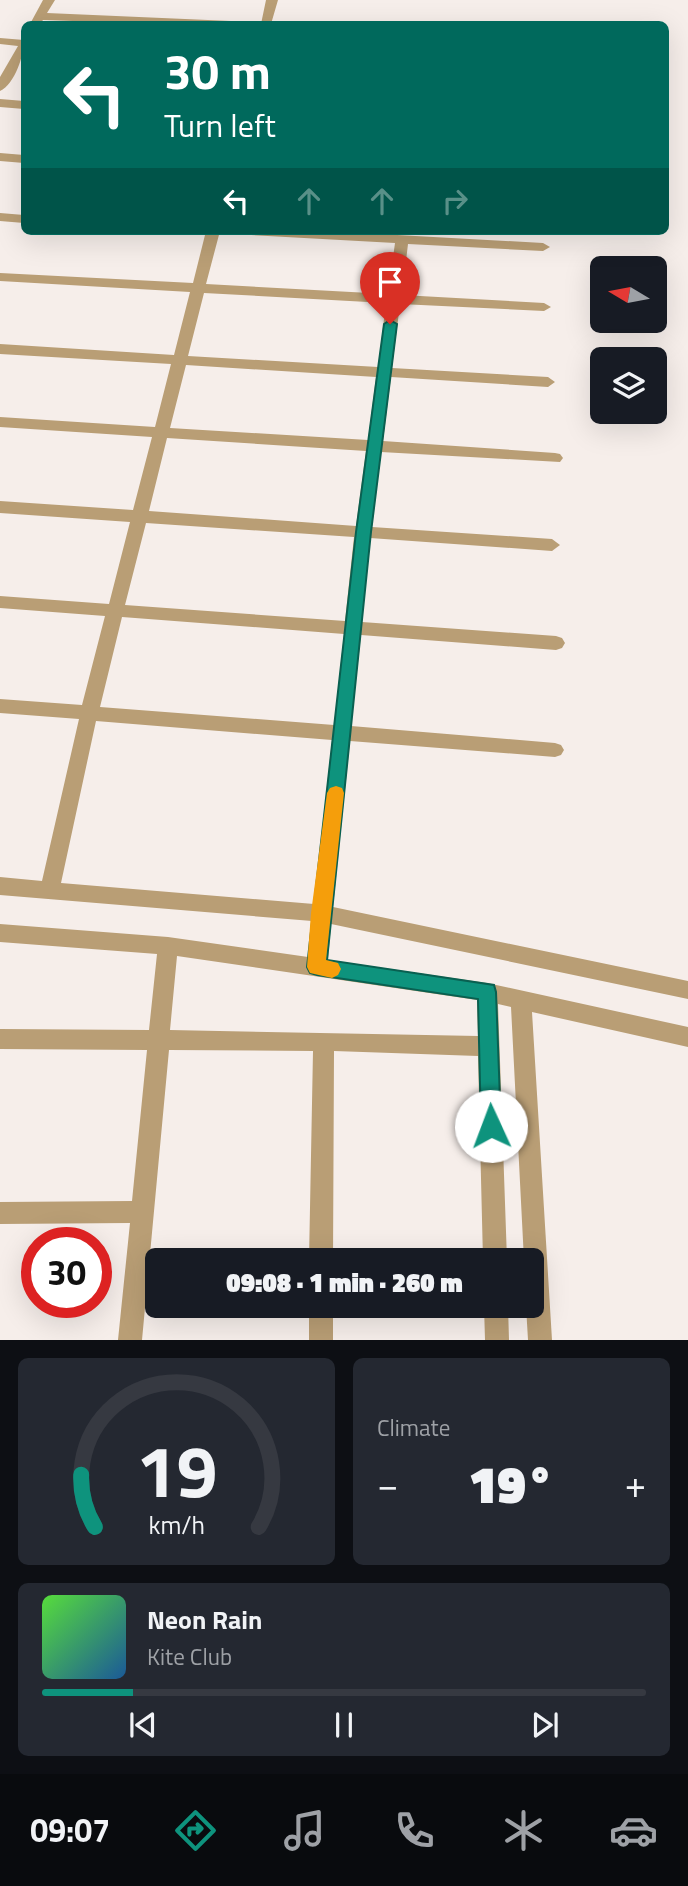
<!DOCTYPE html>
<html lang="en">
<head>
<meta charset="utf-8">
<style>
  body { margin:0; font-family:"Titillium Web",sans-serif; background:#242831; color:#f1f3f6; height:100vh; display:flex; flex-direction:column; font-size:26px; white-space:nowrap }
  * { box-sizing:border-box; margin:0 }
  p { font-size:23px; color:#9ea1a6 }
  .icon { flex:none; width:38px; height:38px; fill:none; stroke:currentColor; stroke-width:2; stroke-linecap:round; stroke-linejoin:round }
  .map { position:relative; height:1340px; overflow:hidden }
  .details { display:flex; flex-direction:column; gap:18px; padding:18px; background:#0d0f14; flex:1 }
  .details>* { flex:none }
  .top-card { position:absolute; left:21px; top:21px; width:648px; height:214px; border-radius:10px; box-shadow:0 7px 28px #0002; background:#00695c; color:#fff; overflow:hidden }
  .needle { width:46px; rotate:280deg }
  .controls { position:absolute; left:590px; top:256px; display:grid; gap:14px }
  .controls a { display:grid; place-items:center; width:77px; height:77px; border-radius:10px; background:#171b24; box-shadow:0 7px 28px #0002; font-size:35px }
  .speed { position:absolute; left:21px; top:1227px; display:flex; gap:14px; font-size:35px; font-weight:700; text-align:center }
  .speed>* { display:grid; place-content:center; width:91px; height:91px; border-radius:50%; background:#171b24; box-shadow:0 7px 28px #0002; line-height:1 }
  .speed .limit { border:10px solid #d22; background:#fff; color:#111 }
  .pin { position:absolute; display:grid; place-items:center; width:60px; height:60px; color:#fff; margin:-72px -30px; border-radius:50% 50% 50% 0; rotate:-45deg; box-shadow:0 0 7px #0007 }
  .pin .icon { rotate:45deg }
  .me { position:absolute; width:77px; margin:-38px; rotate:358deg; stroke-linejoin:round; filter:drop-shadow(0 0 5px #0008) }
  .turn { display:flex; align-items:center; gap:24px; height:147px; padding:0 28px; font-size:32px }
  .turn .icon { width:91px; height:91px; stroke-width:2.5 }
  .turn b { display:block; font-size:49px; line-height:60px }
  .lanes { display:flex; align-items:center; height:66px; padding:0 28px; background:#0003; justify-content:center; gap:35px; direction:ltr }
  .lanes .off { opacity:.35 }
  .big { font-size:52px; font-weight:800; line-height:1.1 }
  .details .tile { flex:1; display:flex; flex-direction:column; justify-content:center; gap:10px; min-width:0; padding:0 24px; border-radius:10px; background:#242831 }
  .details .dial { align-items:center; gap:0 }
  .dial svg { height:182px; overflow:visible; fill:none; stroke:#363941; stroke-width:7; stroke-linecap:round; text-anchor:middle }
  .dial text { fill:#f1f3f6; stroke:none }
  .song { display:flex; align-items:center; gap:21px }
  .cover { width:84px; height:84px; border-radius:10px; background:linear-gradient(135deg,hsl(110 70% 55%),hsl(210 70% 35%)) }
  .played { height:7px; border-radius:4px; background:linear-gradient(90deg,#0e937d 15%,#363941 15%) }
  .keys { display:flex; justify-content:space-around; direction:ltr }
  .heat { display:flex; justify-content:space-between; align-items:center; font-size:38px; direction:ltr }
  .details .tiles { flex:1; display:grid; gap:18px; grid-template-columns:1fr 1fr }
  .tile:last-child { grid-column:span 2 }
  .trip { position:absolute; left:145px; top:1248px; width:399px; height:70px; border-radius:10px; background:#171b24; box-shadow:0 7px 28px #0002; font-weight:800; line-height:70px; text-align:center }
  .tab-bar { display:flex; height:112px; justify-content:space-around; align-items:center; background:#090b0e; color:#9ea1a6 }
  .tab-bar .icon { width:49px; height:49px }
  .tab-bar .selected { color:#0e937d }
  .tab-bar b { font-size:32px; color:#f1f3f6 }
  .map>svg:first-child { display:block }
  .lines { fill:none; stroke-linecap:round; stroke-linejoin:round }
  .minor { fill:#b99e75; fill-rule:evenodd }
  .route { fill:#0e937d; stroke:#096051; stroke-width:2 }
  .slow { fill:#f59e0b }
</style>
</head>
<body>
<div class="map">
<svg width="688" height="1340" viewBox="0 0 688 1340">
  <rect width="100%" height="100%" fill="#f6eeea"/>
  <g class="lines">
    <path class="minor" d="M43,0H55L47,13L231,21L237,24H161L43,20L40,24H30Z
      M266,0H278L271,24H261Z
      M0,38L24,40C24,55 15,84 0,91V77L18,46L0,44Z
      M0,99L24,101V109L0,107Z
      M0,153L24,155V163L0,161Z
      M0,213L24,215V223L0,221Z
      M206,231H220L206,284L388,294L395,243L251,235L244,231H325L543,243L550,247L543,251L408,244L402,295L544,303L551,307L544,311L400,304L392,368L548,377L555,382L548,387L391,377L383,441L555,453L560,454L563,458L560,462L381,452L372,527L552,539L560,545L552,551L370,538L362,622L556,636L562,638L565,643L562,648L556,650L361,635L351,726L555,743L561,745L564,750L561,755L555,757L350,741L333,907L688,981V999L331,924L328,960L487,983L688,1027V1047L532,1012L552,1340H528L526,1306H532V1260H524L511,1007L498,1004L507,1260H483L478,1056L334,1051L333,1260H309L313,1051L169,1050L142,1340H118L130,1223L0,1224V1202L132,1201L147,1050L0,1049V1029L149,1030L157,954L0,942V924L168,937L308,957L312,921L0,895V877L42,881L79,719L0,713V699L82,705L105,616L0,608V596L109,604L130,522L0,513V501L133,510L152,437L0,427V417L155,427L171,364L0,354V344L174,355L190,292L0,281V273L193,283ZM204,293L386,303L378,367L188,356ZM186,365L376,377L368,440L170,428ZM167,438L366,451L356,526L149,511ZM146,523L354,537L345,621L125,605ZM122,617L344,634L334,725L100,707ZM96,721L332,740L314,904L61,883ZM177,956L477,1000L478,1036L170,1030Z
      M309,1306H333V1340H309Z
      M484,1306H508L509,1340H485Z"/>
  </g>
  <path class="route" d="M390,320L397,324L371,532L327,960L494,985L496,992L501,1126L498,1133L491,1136L484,1133L481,1126L478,999L317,975L310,973L307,967L356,532L384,324Z"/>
  <path class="slow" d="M336,786L342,788L344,793L326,960L338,963L341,969L338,975L332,978L310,973L307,967L311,913L327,793L330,788Z"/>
</svg>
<div class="controls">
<a><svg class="needle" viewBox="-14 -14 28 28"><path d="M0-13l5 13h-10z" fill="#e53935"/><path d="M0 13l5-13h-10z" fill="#9ea1a6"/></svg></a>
<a><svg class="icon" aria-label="layers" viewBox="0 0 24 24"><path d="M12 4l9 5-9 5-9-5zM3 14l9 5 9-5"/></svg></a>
</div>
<div class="speed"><div class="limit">30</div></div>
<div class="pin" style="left:390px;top:324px;background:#d93025"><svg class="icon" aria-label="arrive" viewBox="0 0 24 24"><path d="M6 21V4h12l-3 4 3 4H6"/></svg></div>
<svg class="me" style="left:491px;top:1126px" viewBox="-20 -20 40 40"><circle r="19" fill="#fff"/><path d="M0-13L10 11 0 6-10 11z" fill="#0e937d"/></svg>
<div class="trip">09:08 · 1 min · 260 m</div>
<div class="top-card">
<div class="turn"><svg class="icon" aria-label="left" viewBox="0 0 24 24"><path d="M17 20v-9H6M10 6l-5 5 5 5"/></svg><div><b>30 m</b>Turn left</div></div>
<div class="lanes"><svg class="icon" aria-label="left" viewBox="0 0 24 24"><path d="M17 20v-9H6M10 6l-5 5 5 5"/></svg><svg class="icon off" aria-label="ahead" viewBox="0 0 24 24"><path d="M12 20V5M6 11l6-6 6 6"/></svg><svg class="icon off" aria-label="ahead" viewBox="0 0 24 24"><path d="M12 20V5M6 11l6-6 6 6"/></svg><svg class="icon off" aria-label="right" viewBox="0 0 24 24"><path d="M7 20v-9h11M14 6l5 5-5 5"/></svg></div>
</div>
</div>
<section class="details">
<div class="tiles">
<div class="tile dial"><svg viewBox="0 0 100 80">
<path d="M14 69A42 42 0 1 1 86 69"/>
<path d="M14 69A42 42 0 0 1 8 46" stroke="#0e937d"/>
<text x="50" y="56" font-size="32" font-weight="700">19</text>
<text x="50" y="72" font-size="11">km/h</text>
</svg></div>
<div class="tile"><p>Climate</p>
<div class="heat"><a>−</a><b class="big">19°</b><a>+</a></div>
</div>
<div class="tile">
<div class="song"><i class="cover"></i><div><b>Neon Rain</b><p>Kite Club</p></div></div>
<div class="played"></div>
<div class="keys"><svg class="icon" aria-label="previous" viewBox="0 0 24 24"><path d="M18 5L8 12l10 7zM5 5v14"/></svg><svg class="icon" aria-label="pause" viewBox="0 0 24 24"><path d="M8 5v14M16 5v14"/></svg><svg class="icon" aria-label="next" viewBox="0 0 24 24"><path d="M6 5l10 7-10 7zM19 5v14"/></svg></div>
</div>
</div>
</section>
<nav class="tab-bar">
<b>09:07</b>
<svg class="icon selected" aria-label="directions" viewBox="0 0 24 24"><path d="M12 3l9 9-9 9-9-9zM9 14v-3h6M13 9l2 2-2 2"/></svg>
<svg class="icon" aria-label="music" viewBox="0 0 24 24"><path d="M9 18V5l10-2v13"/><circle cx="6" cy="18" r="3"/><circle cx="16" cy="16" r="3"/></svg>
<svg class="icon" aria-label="phone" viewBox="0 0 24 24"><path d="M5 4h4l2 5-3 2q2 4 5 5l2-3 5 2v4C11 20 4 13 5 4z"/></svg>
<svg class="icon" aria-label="climate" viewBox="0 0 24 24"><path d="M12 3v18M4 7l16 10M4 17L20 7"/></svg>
<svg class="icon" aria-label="car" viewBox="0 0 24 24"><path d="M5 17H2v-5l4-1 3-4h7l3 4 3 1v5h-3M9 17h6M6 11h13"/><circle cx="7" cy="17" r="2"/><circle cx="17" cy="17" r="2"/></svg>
</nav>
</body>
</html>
